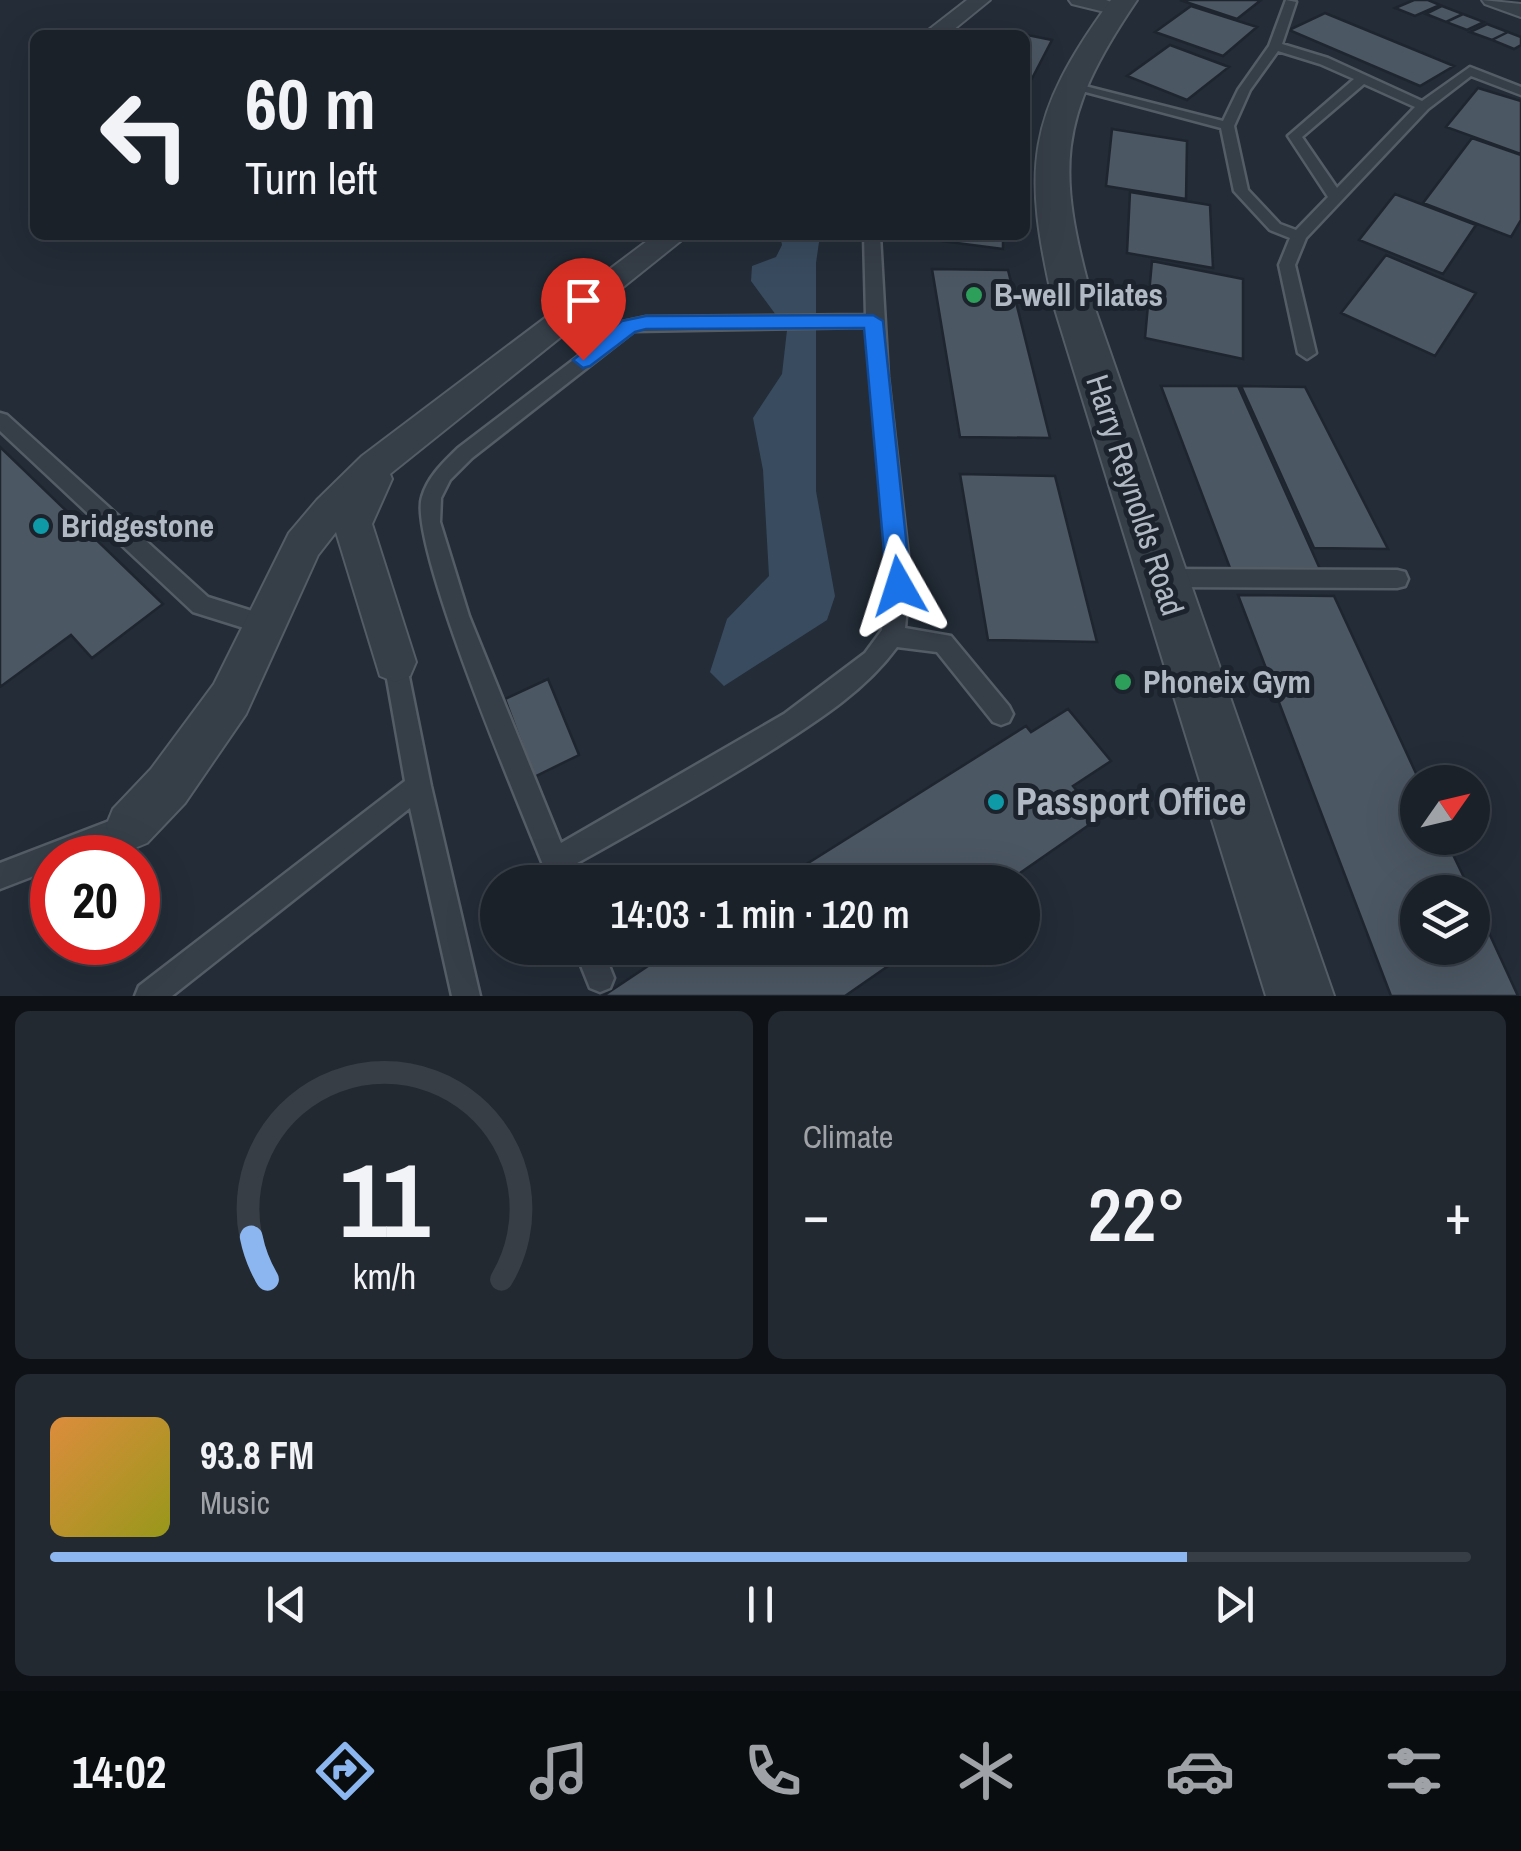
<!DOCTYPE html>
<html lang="en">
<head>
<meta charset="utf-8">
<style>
  body { margin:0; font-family:"Archivo Narrow",sans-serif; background:#232931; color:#f1f3f6; height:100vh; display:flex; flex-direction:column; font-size:38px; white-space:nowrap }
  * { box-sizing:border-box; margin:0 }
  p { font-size:32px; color:#9fa3a8 }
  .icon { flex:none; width:55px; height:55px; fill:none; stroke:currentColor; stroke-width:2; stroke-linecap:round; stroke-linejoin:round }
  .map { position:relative; height:996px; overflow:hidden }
  .side { display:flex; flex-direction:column; gap:15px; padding:15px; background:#0e1217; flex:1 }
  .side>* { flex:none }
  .hud { position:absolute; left:30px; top:30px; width:1000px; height:210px; border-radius:15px; box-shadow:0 10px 40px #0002,0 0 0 2px #383e46; background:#1a2129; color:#f1f3f6; overflow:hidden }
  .needle { width:65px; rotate:56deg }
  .controls { position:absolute; left:1400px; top:765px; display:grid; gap:20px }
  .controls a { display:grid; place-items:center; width:90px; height:90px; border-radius:50%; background:#1a2129; box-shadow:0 10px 40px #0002,0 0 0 2px #383e46; font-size:50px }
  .speed { position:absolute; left:30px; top:835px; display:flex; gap:20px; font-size:50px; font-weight:700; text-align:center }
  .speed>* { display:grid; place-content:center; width:130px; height:130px; border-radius:50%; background:#1a2129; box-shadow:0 10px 40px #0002,0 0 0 2px #383e46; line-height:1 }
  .speed .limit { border:15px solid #d22; background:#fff; color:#111 }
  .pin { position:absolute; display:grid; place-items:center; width:85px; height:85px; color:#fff; margin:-102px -42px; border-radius:50% 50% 50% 0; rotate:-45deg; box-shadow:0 0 10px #0007 }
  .pin .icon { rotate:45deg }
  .me { position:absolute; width:110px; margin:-55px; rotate:354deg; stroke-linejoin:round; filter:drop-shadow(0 0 8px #0008) }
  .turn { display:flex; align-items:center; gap:35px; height:210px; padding:0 50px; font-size:45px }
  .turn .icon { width:130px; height:130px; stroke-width:2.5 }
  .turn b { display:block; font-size:70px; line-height:85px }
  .big { font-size:75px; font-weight:600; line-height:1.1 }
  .side .tile { flex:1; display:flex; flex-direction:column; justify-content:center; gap:15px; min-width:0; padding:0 35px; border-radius:15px; background:#232931 }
  .side .dial { align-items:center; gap:0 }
  .dial svg { height:260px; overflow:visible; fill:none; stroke:#383e46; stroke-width:7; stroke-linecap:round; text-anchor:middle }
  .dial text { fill:#f1f3f6; stroke:none }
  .song { display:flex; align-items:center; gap:30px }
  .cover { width:120px; height:120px; border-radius:15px; background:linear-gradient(135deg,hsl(30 70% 55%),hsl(60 70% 35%)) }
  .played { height:10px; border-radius:5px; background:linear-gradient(90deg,#8bb6ef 80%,#383e46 80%) }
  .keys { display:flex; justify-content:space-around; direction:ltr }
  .heat { display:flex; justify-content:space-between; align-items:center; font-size:55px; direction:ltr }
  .side .tiles { flex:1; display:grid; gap:15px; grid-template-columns:1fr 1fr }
  .tile:last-child { grid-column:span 2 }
  .trip { position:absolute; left:480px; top:865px; width:560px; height:100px; border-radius:50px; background:#1a2129; box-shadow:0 10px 40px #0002,0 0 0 2px #383e46; font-weight:600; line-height:100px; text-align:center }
  .dock { display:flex; height:160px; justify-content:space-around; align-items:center; background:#0a0d10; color:#9fa3a8 }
  .dock .icon { width:70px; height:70px }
  .dock .on { color:#8bb6ef }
  .dock b { font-size:45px; color:#f1f3f6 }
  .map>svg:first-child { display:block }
  .water { fill:#394b5f }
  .building { fill:#4b5763; stroke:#1e252f; stroke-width:2.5 }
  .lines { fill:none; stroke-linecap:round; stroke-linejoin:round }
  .service-casing { stroke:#545c66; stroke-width:5 }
  .minor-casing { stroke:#545c66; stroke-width:4 }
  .tertiary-casing { stroke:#545c66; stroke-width:4 }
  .service { fill:#363e48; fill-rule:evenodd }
  .minor { fill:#363e48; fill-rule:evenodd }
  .tertiary { fill:#363e48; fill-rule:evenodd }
  .route { fill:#1a73e8; stroke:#114b97; stroke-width:2.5 }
  .leisure-dot { fill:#2e9e5b; stroke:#1c232d; stroke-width:4 }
  .culture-dot { fill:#0f9aa8; stroke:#1c232d; stroke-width:4 }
  .labels { text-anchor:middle; stroke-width:10; stroke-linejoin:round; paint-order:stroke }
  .poi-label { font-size:32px; font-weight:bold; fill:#b1b9c4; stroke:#1c232d; text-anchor:start }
  .street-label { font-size:32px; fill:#b1b9c4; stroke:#1c232d }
  .near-poi-label { font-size:38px; font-weight:bold; fill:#b1b9c4; stroke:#1c232d; text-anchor:start }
</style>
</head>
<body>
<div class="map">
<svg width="1521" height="996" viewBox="0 0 1521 996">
  <rect width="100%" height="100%" fill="#232c37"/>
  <path class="water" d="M780,235H820L816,263V491L835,596L827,620L724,686L710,672L727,619L769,576L763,470L753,418L782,374L787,330L751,281L752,266L776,257L782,245Z"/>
  <path class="building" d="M1180,0H1261L1237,19Z
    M1414,0H1428L1440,5L1415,16L1395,8Z
    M1191,6L1257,27L1223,56L1155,32Z
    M1442,6L1463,14L1446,22L1426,14Z
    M1325,13L1454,66L1420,86L1289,30Z
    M1463,14L1484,22L1467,30L1446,22Z
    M1487,24L1508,32L1492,40L1470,32Z
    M1002,30L1052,40L1025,92V35H999Z
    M1508,32L1521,37V45L1514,49L1492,40Z
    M1170,45L1229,67L1187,100L1127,76Z
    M1478,88L1521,101V154L1446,127Z
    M1112,129L1187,141L1186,199L1106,186Z
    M1472,138L1521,155V220L1511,237L1423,203Z
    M1130,192L1210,205L1213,268L1127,253Z
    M1395,194L1476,225L1443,274L1359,240Z
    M926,235H1003V249L926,239Z
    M1386,255L1476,293L1435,356L1341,313Z
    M1152,261L1243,279V359L1145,338Z
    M932,269L1008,270L1050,438L960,437Z
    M1161,386H1238L1320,569L1230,568Z
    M1241,386L1305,387L1388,549L1314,548Z
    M0,447L163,604L92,658L71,635L0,687Z
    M960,474L1055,476L1097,642L988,640Z
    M1238,595L1334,596L1420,782L1418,838H1445L1471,892H1418V948H1472V896L1518,996H1391Z
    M548,679L579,755L534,777L505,699Z
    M1068,709L1111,761L1073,786L1099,818L1007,882H778L1026,726L1031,732Z
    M675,948H914L845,996H603Z"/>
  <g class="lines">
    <defs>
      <path id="service" d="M1286,0L1296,2L1282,44L1328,58L1422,101L1470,67L1521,87V95L1471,76L1428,109L1306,238L1295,265L1316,353L1307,359L1298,353L1279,265L1290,238L1270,230L1234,191L1221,128L1063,86L1069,82L1223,121L1238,90L1269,46ZM1278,51L1320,64L1354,79L1288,136L1328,197L1296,230L1280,224L1248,190L1234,126L1250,90ZM1364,84L1415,107L1337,188L1302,137Z
        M864,235H880L888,377L910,573L905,628L951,636L1009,706L1013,714L1009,722L1001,725L993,722L937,652L897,647C865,691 817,721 772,750C706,792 638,829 570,867L576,882H550C526,821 407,543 422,497C428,476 444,462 458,448L623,322L646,317L866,315ZM867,327L889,573L882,630L865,653L784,714L561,843L469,616L440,522L441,498L450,480L472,458L634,331Z
        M0,413L7,415L208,597L271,617L274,624L271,631L263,634L193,612L0,431Z
        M1163,569L1397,570L1405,572L1408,579L1405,586L1397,588L1163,587L1155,585L1152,578L1155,571Z
        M395,651L403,655L406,662L431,786L480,996H452L410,808L172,996H135L139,986L405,781L384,662L387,655Z
        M130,813L139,817L143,826L139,835L82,858H52V869L0,889V863Z
        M574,948H602L614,978L610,988L600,992L590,988Z"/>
      <path id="minor" d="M967,0H990L947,35H922Z
        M1069,0H1106L1128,9L1117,15L1072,4Z
        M1482,0L1521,4V17L1485,4Z
        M655,235H688L390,474L392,479L372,524L416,662L410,676L395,682L380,676L336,532L318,555L246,714L185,803L147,843L130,850L113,843L106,826L113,809L151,769L214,684L289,533L317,500L362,456Z"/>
      <path id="tertiary" d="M1111,0H1137C1056,119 1056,170 1094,306L1334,996H1266L1054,306C1022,168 1026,116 1111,0Z"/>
    </defs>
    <use href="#service" class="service-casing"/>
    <use href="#minor" class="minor-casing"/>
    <use href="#tertiary" class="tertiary-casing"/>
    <use href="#service" class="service"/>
    <use href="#minor" class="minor"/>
    <use href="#tertiary" class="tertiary"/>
  </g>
  <path class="route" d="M873,315L883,321L911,586L908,594L899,597L890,594L887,586L864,328L646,329L635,332L590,366L583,368L573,360L622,321L646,316Z"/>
  <g class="leisure-dot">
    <circle cx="974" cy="295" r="10"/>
    <circle cx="1123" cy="682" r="10"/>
  </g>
  <g class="culture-dot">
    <circle cx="41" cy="526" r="10"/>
    <circle cx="996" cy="802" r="10"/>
  </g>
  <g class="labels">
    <g class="poi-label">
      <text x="994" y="306">B-well Pilates</text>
      <text x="61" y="537">Bridgestone</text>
      <text x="1143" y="693">Phoneix Gym</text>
    </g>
    <g class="street-label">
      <text transform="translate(1135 495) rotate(72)" y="11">Harry Reynolds Road</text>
    </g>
    <g class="near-poi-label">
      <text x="1016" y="815">Passport Office</text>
    </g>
  </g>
</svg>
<div class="controls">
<a><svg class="needle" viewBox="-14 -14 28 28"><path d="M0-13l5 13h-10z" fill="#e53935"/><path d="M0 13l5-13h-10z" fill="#9fa3a8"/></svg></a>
<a><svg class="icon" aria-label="layers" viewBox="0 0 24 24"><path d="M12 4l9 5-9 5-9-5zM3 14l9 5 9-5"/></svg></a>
</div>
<div class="speed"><div class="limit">20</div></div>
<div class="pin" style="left:583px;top:360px;background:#d93025"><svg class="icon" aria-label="arrive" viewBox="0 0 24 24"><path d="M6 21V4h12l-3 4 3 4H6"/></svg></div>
<svg class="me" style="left:899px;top:586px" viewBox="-20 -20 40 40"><path d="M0-17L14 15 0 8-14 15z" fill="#1a73e8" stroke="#fff" stroke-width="4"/></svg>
<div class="trip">14:03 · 1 min · 120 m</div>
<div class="hud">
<div class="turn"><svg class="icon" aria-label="left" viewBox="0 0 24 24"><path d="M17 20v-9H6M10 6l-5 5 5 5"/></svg><div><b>60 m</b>Turn left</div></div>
</div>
</div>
<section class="side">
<div class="tiles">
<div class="tile dial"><svg viewBox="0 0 100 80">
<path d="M14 69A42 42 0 1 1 86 69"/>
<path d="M14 69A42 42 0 0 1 9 56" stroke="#8bb6ef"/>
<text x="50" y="56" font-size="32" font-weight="700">11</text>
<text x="50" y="72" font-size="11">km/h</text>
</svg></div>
<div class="tile"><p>Climate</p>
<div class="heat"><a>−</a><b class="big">22°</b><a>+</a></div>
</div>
<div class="tile">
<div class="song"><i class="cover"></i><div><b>93.8 FM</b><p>Music</p></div></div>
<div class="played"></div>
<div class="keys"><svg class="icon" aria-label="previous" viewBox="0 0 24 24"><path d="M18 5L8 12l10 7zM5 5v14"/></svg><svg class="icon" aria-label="pause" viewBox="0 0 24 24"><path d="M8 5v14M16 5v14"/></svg><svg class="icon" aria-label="next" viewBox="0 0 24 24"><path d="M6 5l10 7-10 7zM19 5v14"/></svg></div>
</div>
</div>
</section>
<nav class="dock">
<b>14:02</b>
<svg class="icon on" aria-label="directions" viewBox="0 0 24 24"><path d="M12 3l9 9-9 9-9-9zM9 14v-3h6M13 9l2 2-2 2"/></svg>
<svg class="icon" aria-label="music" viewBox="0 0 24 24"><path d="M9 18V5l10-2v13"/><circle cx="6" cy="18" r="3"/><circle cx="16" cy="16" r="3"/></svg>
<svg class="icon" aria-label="phone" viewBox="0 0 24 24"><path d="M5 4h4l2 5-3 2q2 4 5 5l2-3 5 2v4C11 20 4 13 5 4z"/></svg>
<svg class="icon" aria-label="climate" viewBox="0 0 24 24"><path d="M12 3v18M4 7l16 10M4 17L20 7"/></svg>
<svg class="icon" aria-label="car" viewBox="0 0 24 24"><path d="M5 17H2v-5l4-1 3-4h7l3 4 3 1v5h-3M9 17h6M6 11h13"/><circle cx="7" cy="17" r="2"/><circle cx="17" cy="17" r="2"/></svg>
<svg class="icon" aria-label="filters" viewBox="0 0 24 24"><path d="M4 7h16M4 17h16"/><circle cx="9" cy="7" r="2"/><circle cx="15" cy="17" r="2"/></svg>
</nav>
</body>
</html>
